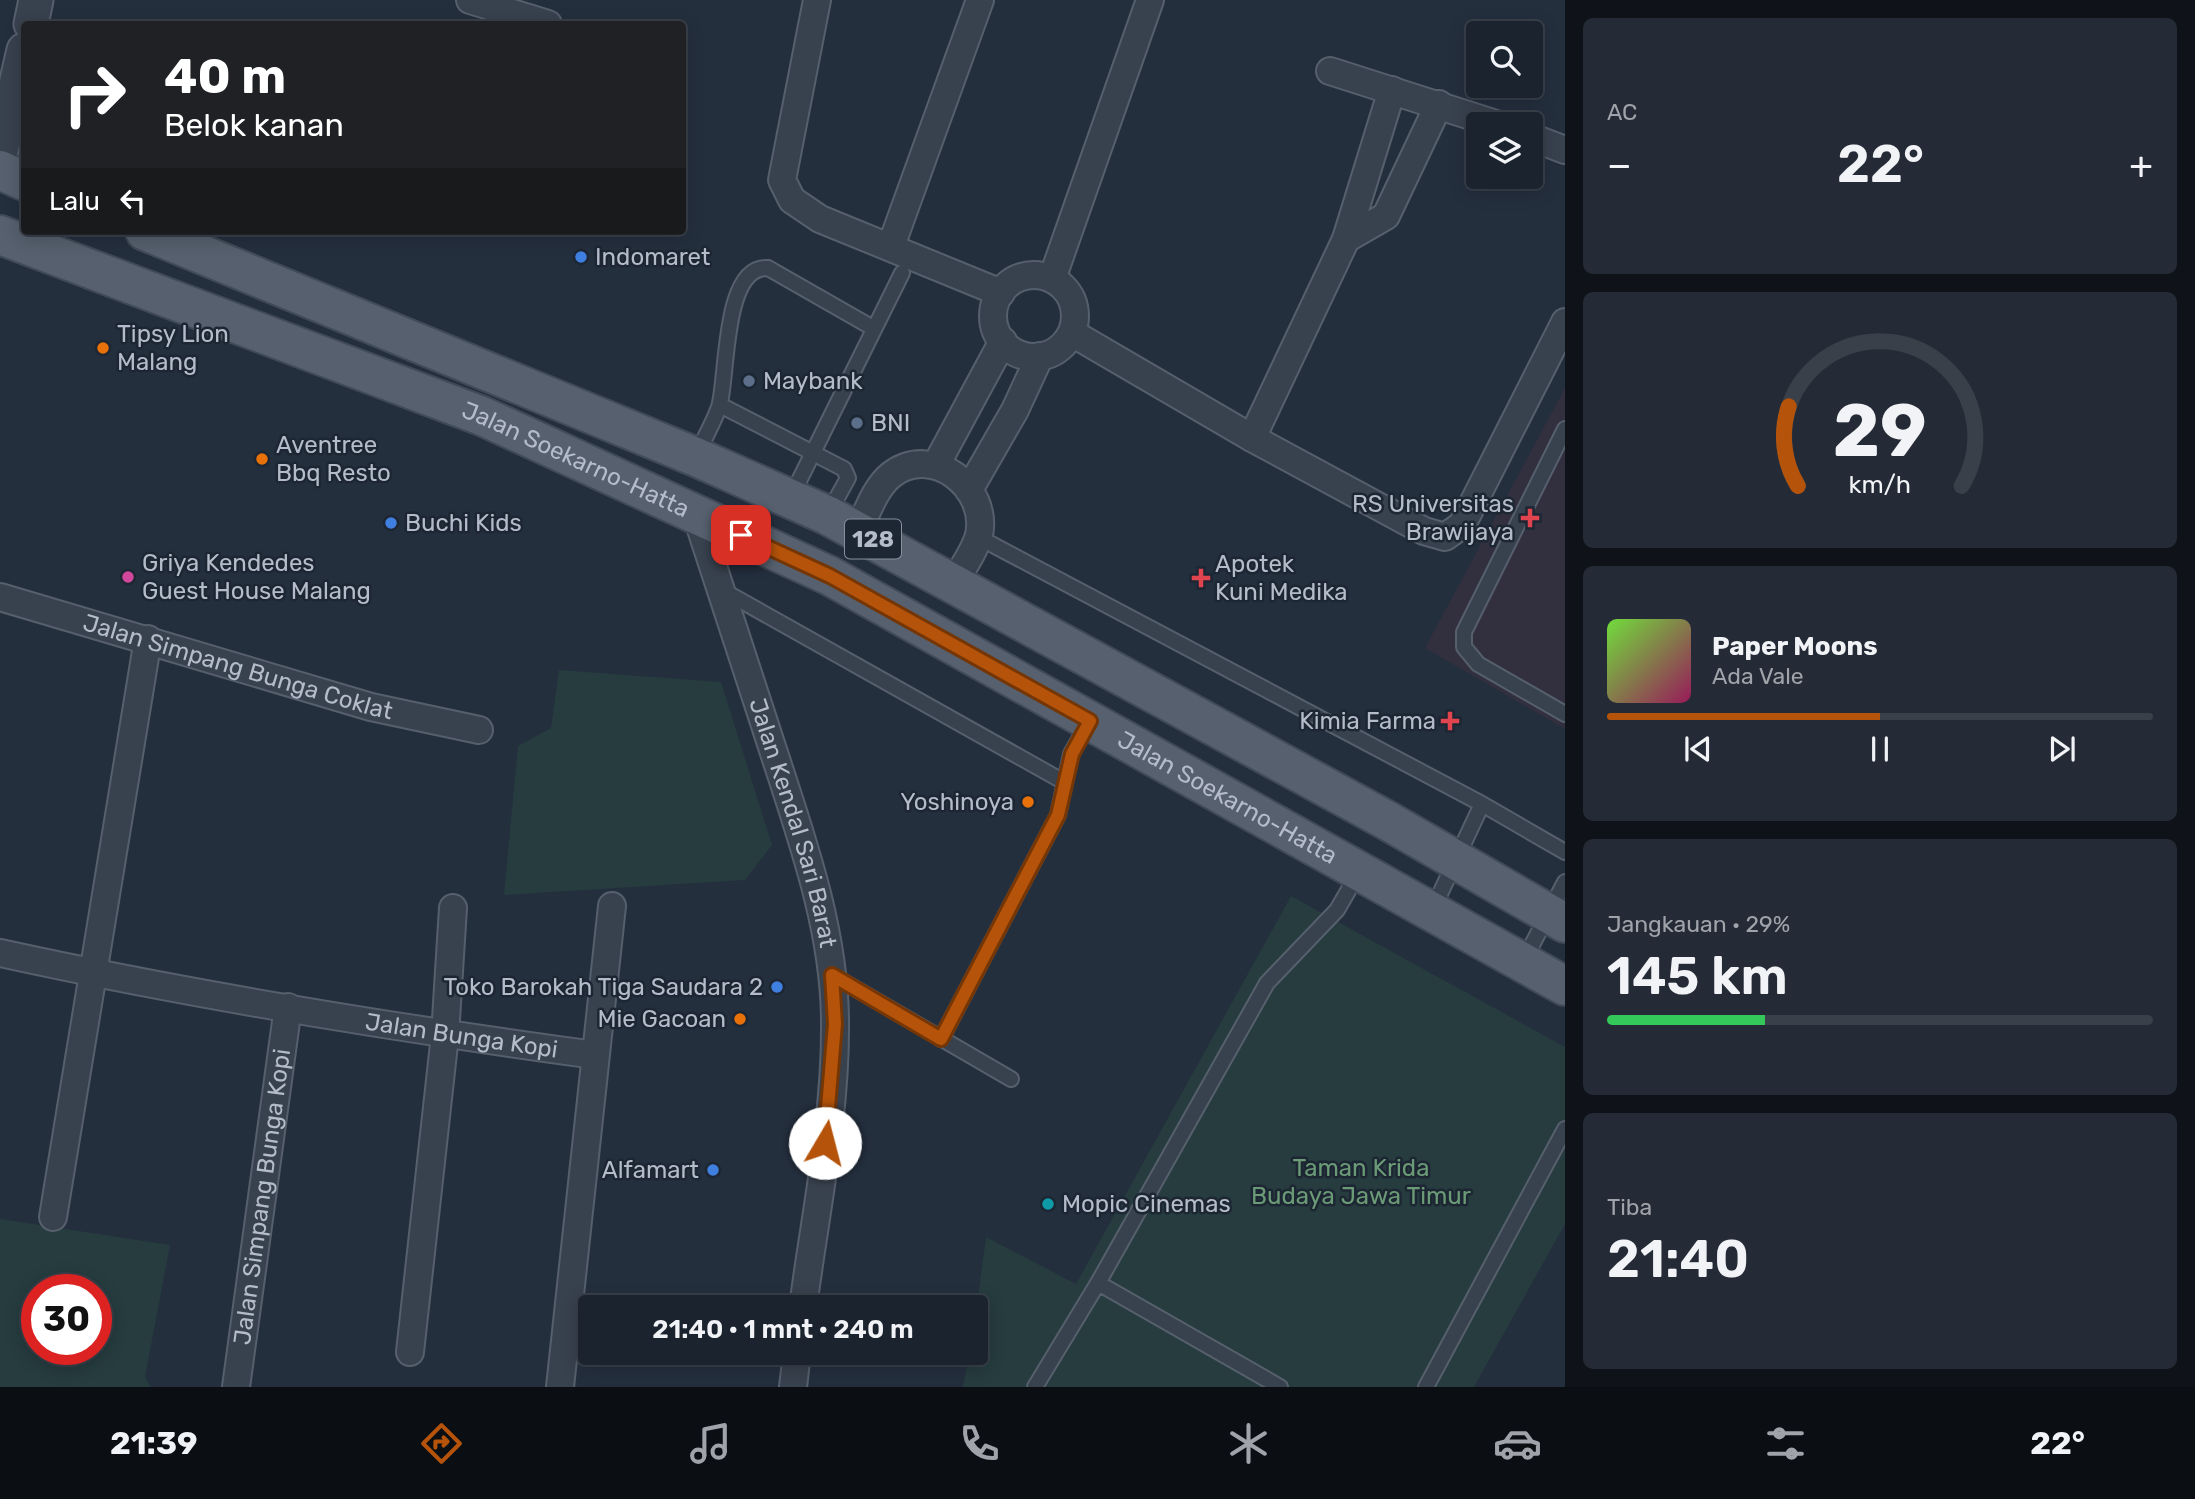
<!DOCTYPE html>
<html lang="id">
<head>
<meta charset="utf-8">
<style>
  body { margin:0; font-family:Rubik,sans-serif; background:#242b36; color:#f1f3f6; height:100vh; display:flex; flex-direction:column; font-size:26px; white-space:nowrap }
  * { box-sizing:border-box; margin:0 }
  p { font-size:23px; color:#a0a4aa }
  .icon { flex:none; width:38px; height:38px; fill:none; stroke:currentColor; stroke-width:2; stroke-linecap:round; stroke-linejoin:round }
  .map { position:relative; flex:1; overflow:hidden }
  .side { display:flex; flex-direction:column; gap:18px; padding:18px; background:#0f1319; width:630px }
  .side>* { flex:none }
  .guide { position:absolute; left:21px; top:21px; width:665px; height:214px; border-radius:7px; box-shadow:0 4px 18px #0003,0 0 0 2px #39404a; background:#202124; color:#fff; overflow:hidden }
  .buttons { position:absolute; left:1466px; top:21px; display:grid; gap:14px }
  .buttons a { display:grid; place-items:center; width:77px; height:77px; border-radius:7px; background:#1b232e; box-shadow:0 4px 18px #0003,0 0 0 2px #39404a; font-size:35px }
  .speed { position:absolute; left:21px; top:1274px; display:flex; gap:14px; font-size:35px; font-weight:700; text-align:center }
  .speed>* { display:grid; place-content:center; width:91px; height:91px; border-radius:50%; background:#1b232e; box-shadow:0 4px 18px #0003,0 0 0 2px #39404a; line-height:1 }
  .speed .limit { border:10px solid #d22; background:#fff; color:#111 }
  .pin { position:absolute; display:grid; place-items:center; width:60px; height:60px; color:#fff; margin:-30px; border-radius:14px; box-shadow:0 4px 10px #0006 }
  .me { position:absolute; width:77px; margin:-38px; rotate:8deg; stroke-linejoin:round; filter:drop-shadow(0 0 5px #0008) }
  .turn { display:flex; align-items:center; gap:24px; height:147px; padding:0 28px; font-size:32px }
  .turn .icon { width:91px; height:91px; stroke-width:2.5 }
  .turn b { display:block; font-size:49px; line-height:60px }
  .then { display:flex; align-items:center; height:66px; padding:0 28px; background:#0003; gap:14px; font-size:26px }
  .big { font-size:52px; font-weight:600; line-height:1.1 }
  .side .tile { flex:1; display:flex; flex-direction:column; justify-content:center; gap:10px; min-width:0; padding:0 24px; border-radius:10px; background:#242b36 }
  .side .dial { align-items:center; gap:0 }
  .dial svg { height:182px; overflow:visible; fill:none; stroke:#39404a; stroke-width:7; stroke-linecap:round; text-anchor:middle }
  .dial text { fill:#f1f3f6; stroke:none }
  .song { display:flex; align-items:center; gap:21px }
  .cover { width:84px; height:84px; border-radius:10px; background:linear-gradient(135deg,hsl(100 70% 55%),hsl(330 70% 35%)) }
  .played { height:7px; border-radius:4px; background:linear-gradient(90deg,#b45309 50%,#39404a 50%) }
  .keys { display:flex; justify-content:space-around; direction:ltr }
  .heat { display:flex; justify-content:space-between; align-items:center; font-size:38px; direction:ltr }
  .charge { height:10px; border-radius:5px; background:linear-gradient(90deg,#34c759 29%,#39404a 0) }
  .trip { position:absolute; left:578px; top:1295px; width:410px; height:70px; border-radius:7px; background:#1b232e; box-shadow:0 4px 18px #0003,0 0 0 2px #39404a; font-weight:600; line-height:70px; text-align:center }
  .tabs { display:flex; height:112px; justify-content:space-around; align-items:center; background:#0b0e12; color:#a0a4aa }
  .tabs .icon { width:49px; height:49px }
  .tabs .current { color:#b45309 }
  .tabs b { font-size:32px; color:#f1f3f6 }
  main { display:flex; flex:1; min-height:0 }
  .map>svg:first-child { display:block }
  .medical { fill:#32303f }
  .green { fill:#263c3f; fill-rule:evenodd }
  .lines { fill:none; stroke-linecap:round; stroke-linejoin:round }
  .service-casing { stroke:#565f6c; stroke-width:18 }
  .minor-casing { stroke:#565f6c; stroke-width:30 }
  .tertiary-casing { stroke:#565f6c; stroke-width:37 }
  .primary-casing { stroke:#414a57; stroke-width:42 }
  .service { stroke:#38414e; stroke-width:14 }
  .minor { stroke:#38414e; stroke-width:26 }
  .tertiary { stroke:#38414e; stroke-width:33 }
  .primary { stroke:#56606e; stroke-width:38 }
  .route-casing { stroke:#753606; stroke-width:18 }
  .route { stroke:#b45309; stroke-width:12 }
  .shop-dot { fill:#3f7fe0; stroke:#1d2633; stroke-width:2.5 }
  .food-dot { fill:#e8710a; stroke:#1d2633; stroke-width:2.5 }
  .service-dot { fill:#5c6f8a; stroke:#1d2633; stroke-width:2.5 }
  .health-dot { fill:#e0444e; stroke:#1d2633; stroke-width:2.5 }
  .hotel-dot { fill:#d1479c; stroke:#1d2633; stroke-width:2.5 }
  .culture-dot { fill:#0f9aa8; stroke:#1d2633; stroke-width:2.5 }
  .labels { text-anchor:middle; stroke-width:5; stroke-linejoin:round; paint-order:stroke }
  .shield { fill:#1d2633; stroke:#878f9c; stroke-width:2 }
  .shield-label { font-size:23px; font-weight:bold; fill:#b4bcc9 }
  .poi-label { font-size:24px; fill:#b4bcc9; stroke:#1d2633; text-anchor:start }
  .street-label { font-size:24px; fill:#b4bcc9; stroke:#1d2633 }
  .park-label { font-size:24px; fill:#6b9a76; stroke:#1d2633 }
</style>
</head>
<body>
<main>
<div class="map">
<svg width="1565" height="1387" viewBox="0 0 1565 1387">
  <rect width="100%" height="100%" fill="#242f3e"/>
  <path class="medical" d="M1565,388V729L1425,648Z"/>
  <path class="green" d="M559,670L721,682L772,845L745,880L504,895L518,746L551,728Z
    M1291,896L1565,1047V1224L1474,1387H963L969,1353H975V1320L986,1237L1076,1284Z
    M0,1219L170,1245L145,1377L151,1387H0ZM37,1290H96V1349H37Z"/>
  <g class="lines">
    <defs>
      <path id="service" d="M720,405L844,469L848,478L828,514
        M1565,429L1464,632V647L1478,664L1565,714
        M696,457C703,440 713,424 719,407C728,378 722,265 768,268L873,328
        M791,497L902,273
        M978,537L1482,804L1565,852
        M722,590L1064,782
        M1432,911L1482,804
        M1523,962L1565,882
        M832,975L1011,1079
        M941,1039L1058,815L1071,754L1089,722
        M1098,1283L1280,1387
        M1035,1387L1098,1283L1267,983L1337,910L1359,872
        M1426,1387L1565,1129"/>
      <g id="minor">
        <path d="M470,0L548,24"/>
        <path d="M817,0L782,180L792,200L820,219L1001,293"/>
        <path d="M1330,71L1496,124"/>
        <path d="M1531,137L1565,150"/>
        <path d="M1346,239L1386,216L1439,104"/>
        <path d="M891,246L980,0"/>
        <circle cx="1034" cy="316" r="41"/>
        <path d="M1052,279L1150,0"/>
        <path d="M1072,333L1252,438L1424,531L1445,537L1462,525L1565,322"/>
        <path d="M1252,438L1346,239L1392,90"/>
        <path d="M936,465L1003,341"/>
        <path d="M969,490L1015,410L1040,356"/>
        <path id="s1" d="M696,514C722,595 749,675 775,756C803,842 835,932 835,1023C836,1116 815,1215 803,1307"/>
        <path d="M858,531C867,513 875,488 891,475C932,443 989,487 979,535C975,551 962,568 954,583"/>
        <path id="s2" d="M0,597L371,707L479,730"/>
        <path id="s3" d="M0,953C196,996 396,1028 595,1055"/>
        <path d="M53,1217L148,639"/>
        <path d="M410,1352L445,1035L453,908"/>
        <path id="s4" d="M236,1387L288,1007"/>
        <path d="M560,1387L612,906"/>
        <path d="M793,1387L797,1353"/>
      </g>
      <path id="tertiary" d="M31,24L36,0
        M0,154L24,50"/>
      <g id="primary">
        <path d="M0,170L24,181"/>
        <path d="M145,231L696,457L827,515L1388,821L1565,923"/>
        <path id="s5" d="M0,235L482,416L830,576L1565,986"/>
      </g>
    </defs>
    <use href="#service" class="service-casing"/>
    <use href="#minor" class="minor-casing"/>
    <use href="#tertiary" class="tertiary-casing"/>
    <use href="#primary" class="primary-casing"/>
    <use href="#service" class="service"/>
    <use href="#minor" class="minor"/>
    <use href="#tertiary" class="tertiary"/>
    <use href="#primary" class="primary"/>
  </g>
  <g class="lines">
    <defs>
      <path id="route" d="M741,535L830,576L1090,721L1072,754L1058,815L941,1039L832,975L835,1024L825,1143"/>
    </defs>
    <use href="#route" class="route-casing"/>
    <use href="#route" class="route"/>
  </g>
  <g class="shop-dot">
    <circle cx="581" cy="257" r="7"/>
    <circle cx="391" cy="523" r="7"/>
    <circle cx="777" cy="987" r="7"/>
    <circle cx="713" cy="1170" r="7"/>
  </g>
  <g class="food-dot">
    <circle cx="103" cy="348" r="7"/>
    <circle cx="262" cy="459" r="7"/>
    <circle cx="1028" cy="802" r="7"/>
    <circle cx="740" cy="1019" r="7"/>
  </g>
  <g class="service-dot">
    <circle cx="749" cy="381" r="7"/>
    <circle cx="857" cy="423" r="7"/>
  </g>
  <g class="health-dot">
    <path d="M1526.5 507.5h7v7h7v7h-7v7h-7v-7h-7v-7h7z"/>
    <path d="M1197.5 567.5h7v7h7v7h-7v7h-7v-7h-7v-7h7z"/>
    <path d="M1446.5 710.5h7v7h7v7h-7v7h-7v-7h-7v-7h7z"/>
  </g>
  <circle class="hotel-dot" cx="128" cy="577" r="7"/>
  <circle class="culture-dot" cx="1048" cy="1204" r="7"/>
  <g class="labels">
    <rect class="shield" x="845" y="519.5" width="56" height="39" rx="5"/>
    <g class="shield-label">
      <text x="873" y="547">128</text>
    </g>
    <g class="poi-label">
      <text x="595" y="265">Indomaret</text>
      <text x="117" y="342">Tipsy Lion<tspan x="117" dy="28">Malang</tspan></text>
      <text x="763" y="389">Maybank</text>
      <text x="871" y="431">BNI</text>
      <text x="276" y="453">Aventree<tspan x="276" dy="28">Bbq Resto</tspan></text>
      <text x="1514" y="512" text-anchor="end">RS Universitas<tspan x="1514" dy="28">Brawijaya</tspan></text>
      <text x="405" y="531">Buchi Kids</text>
      <text x="142" y="571">Griya Kendedes<tspan x="142" dy="28">Guest House Malang</tspan></text>
      <text x="1215" y="572">Apotek<tspan x="1215" dy="28">Kuni Medika</tspan></text>
      <text x="1436" y="729" text-anchor="end">Kimia Farma</text>
      <text x="1014" y="810" text-anchor="end">Yoshinoya</text>
      <text x="763" y="995" text-anchor="end">Toko Barokah Tiga Saudara 2</text>
      <text x="726" y="1027" text-anchor="end">Mie Gacoan</text>
      <text x="699" y="1178" text-anchor="end">Alfamart</text>
      <text x="1062" y="1212">Mopic Cinemas</text>
    </g>
    <g class="street-label">
      <text dy="8" stroke="none"><textPath href="#s5" startOffset="618">Jalan Soekarno-Hatta</textPath></text>
      <text dy="8" stroke="none"><textPath href="#s2" startOffset="248">Jalan Simpang Bunga Coklat</textPath></text>
      <text dy="8" stroke="none"><textPath href="#s5" startOffset="1353">Jalan Soekarno-Hatta</textPath></text>
      <text dy="8" stroke="none"><textPath href="#s1" startOffset="324">Jalan Kendal Sari Barat</textPath></text>
      <text dy="8" stroke="none"><textPath href="#s3" startOffset="469">Jalan Bunga Kopi</textPath></text>
      <text dy="8" stroke="none"><textPath href="#s4" startOffset="192">Jalan Simpang Bunga Kopi</textPath></text>
    </g>
    <g class="park-label">
      <text x="1361" y="1176">Taman Krida<tspan x="1361" dy="28">Budaya Jawa Timur</tspan></text>
    </g>
  </g>
</svg>
<div class="buttons">
<a><svg class="icon" aria-label="search" viewBox="0 0 24 24"><circle cx="10" cy="10" r="6"/><path d="M15 15l6 6"/></svg></a>
<a><svg class="icon" aria-label="layers" viewBox="0 0 24 24"><path d="M12 4l9 5-9 5-9-5zM3 14l9 5 9-5"/></svg></a>
</div>
<div class="speed"><div class="limit">30</div></div>
<div class="pin" style="left:741px;top:535px;background:#d93025"><svg class="icon" aria-label="arrive" viewBox="0 0 24 24"><path d="M6 21V4h12l-3 4 3 4H6"/></svg></div>
<svg class="me" style="left:825px;top:1143px" viewBox="-20 -20 40 40"><circle r="19" fill="#fff"/><path d="M0-13L10 11 0 6-10 11z" fill="#b45309"/></svg>
<div class="trip">21:40 · 1 mnt · 240 m</div>
<div class="guide">
<div class="turn"><svg class="icon" aria-label="right" viewBox="0 0 24 24"><path d="M7 20v-9h11M14 6l5 5-5 5"/></svg><div><b>40 m</b>Belok kanan</div></div>
<div class="then">Lalu<svg class="icon" aria-label="left" viewBox="0 0 24 24"><path d="M17 20v-9H6M10 6l-5 5 5 5"/></svg></div>
</div>
</div>
<section class="side">
<div class="tile"><p>AC</p>
<div class="heat"><a>−</a><b class="big">22°</b><a>+</a></div>
</div>
<div class="tile dial"><svg viewBox="0 0 100 80">
<path d="M14 69A42 42 0 1 1 86 69"/>
<path d="M14 69A42 42 0 0 1 10 34" stroke="#b45309"/>
<text x="50" y="56" font-size="32" font-weight="700">29</text>
<text x="50" y="72" font-size="11">km/h</text>
</svg></div>
<div class="tile">
<div class="song"><i class="cover"></i><div><b>Paper Moons</b><p>Ada Vale</p></div></div>
<div class="played"></div>
<div class="keys"><svg class="icon" aria-label="previous" viewBox="0 0 24 24"><path d="M18 5L8 12l10 7zM5 5v14"/></svg><svg class="icon" aria-label="pause" viewBox="0 0 24 24"><path d="M8 5v14M16 5v14"/></svg><svg class="icon" aria-label="next" viewBox="0 0 24 24"><path d="M6 5l10 7-10 7zM19 5v14"/></svg></div>
</div>
<div class="tile"><p>Jangkauan · 29%</p><b class="big">145 km</b><div class="charge"></div></div>
<div class="tile"><p>Tiba</p><b class="big">21:40</b></div>
</section>
</main>
<nav class="tabs">
<b>21:39</b>
<svg class="icon current" aria-label="directions" viewBox="0 0 24 24"><path d="M12 3l9 9-9 9-9-9zM9 14v-3h6M13 9l2 2-2 2"/></svg>
<svg class="icon" aria-label="music" viewBox="0 0 24 24"><path d="M9 18V5l10-2v13"/><circle cx="6" cy="18" r="3"/><circle cx="16" cy="16" r="3"/></svg>
<svg class="icon" aria-label="phone" viewBox="0 0 24 24"><path d="M5 4h4l2 5-3 2q2 4 5 5l2-3 5 2v4C11 20 4 13 5 4z"/></svg>
<svg class="icon" aria-label="climate" viewBox="0 0 24 24"><path d="M12 3v18M4 7l16 10M4 17L20 7"/></svg>
<svg class="icon" aria-label="car" viewBox="0 0 24 24"><path d="M5 17H2v-5l4-1 3-4h7l3 4 3 1v5h-3M9 17h6M6 11h13"/><circle cx="7" cy="17" r="2"/><circle cx="17" cy="17" r="2"/></svg>
<svg class="icon" aria-label="filters" viewBox="0 0 24 24"><path d="M4 7h16M4 17h16"/><circle cx="9" cy="7" r="2"/><circle cx="15" cy="17" r="2"/></svg>
<b>22°</b>
</nav>
</body>
</html>
